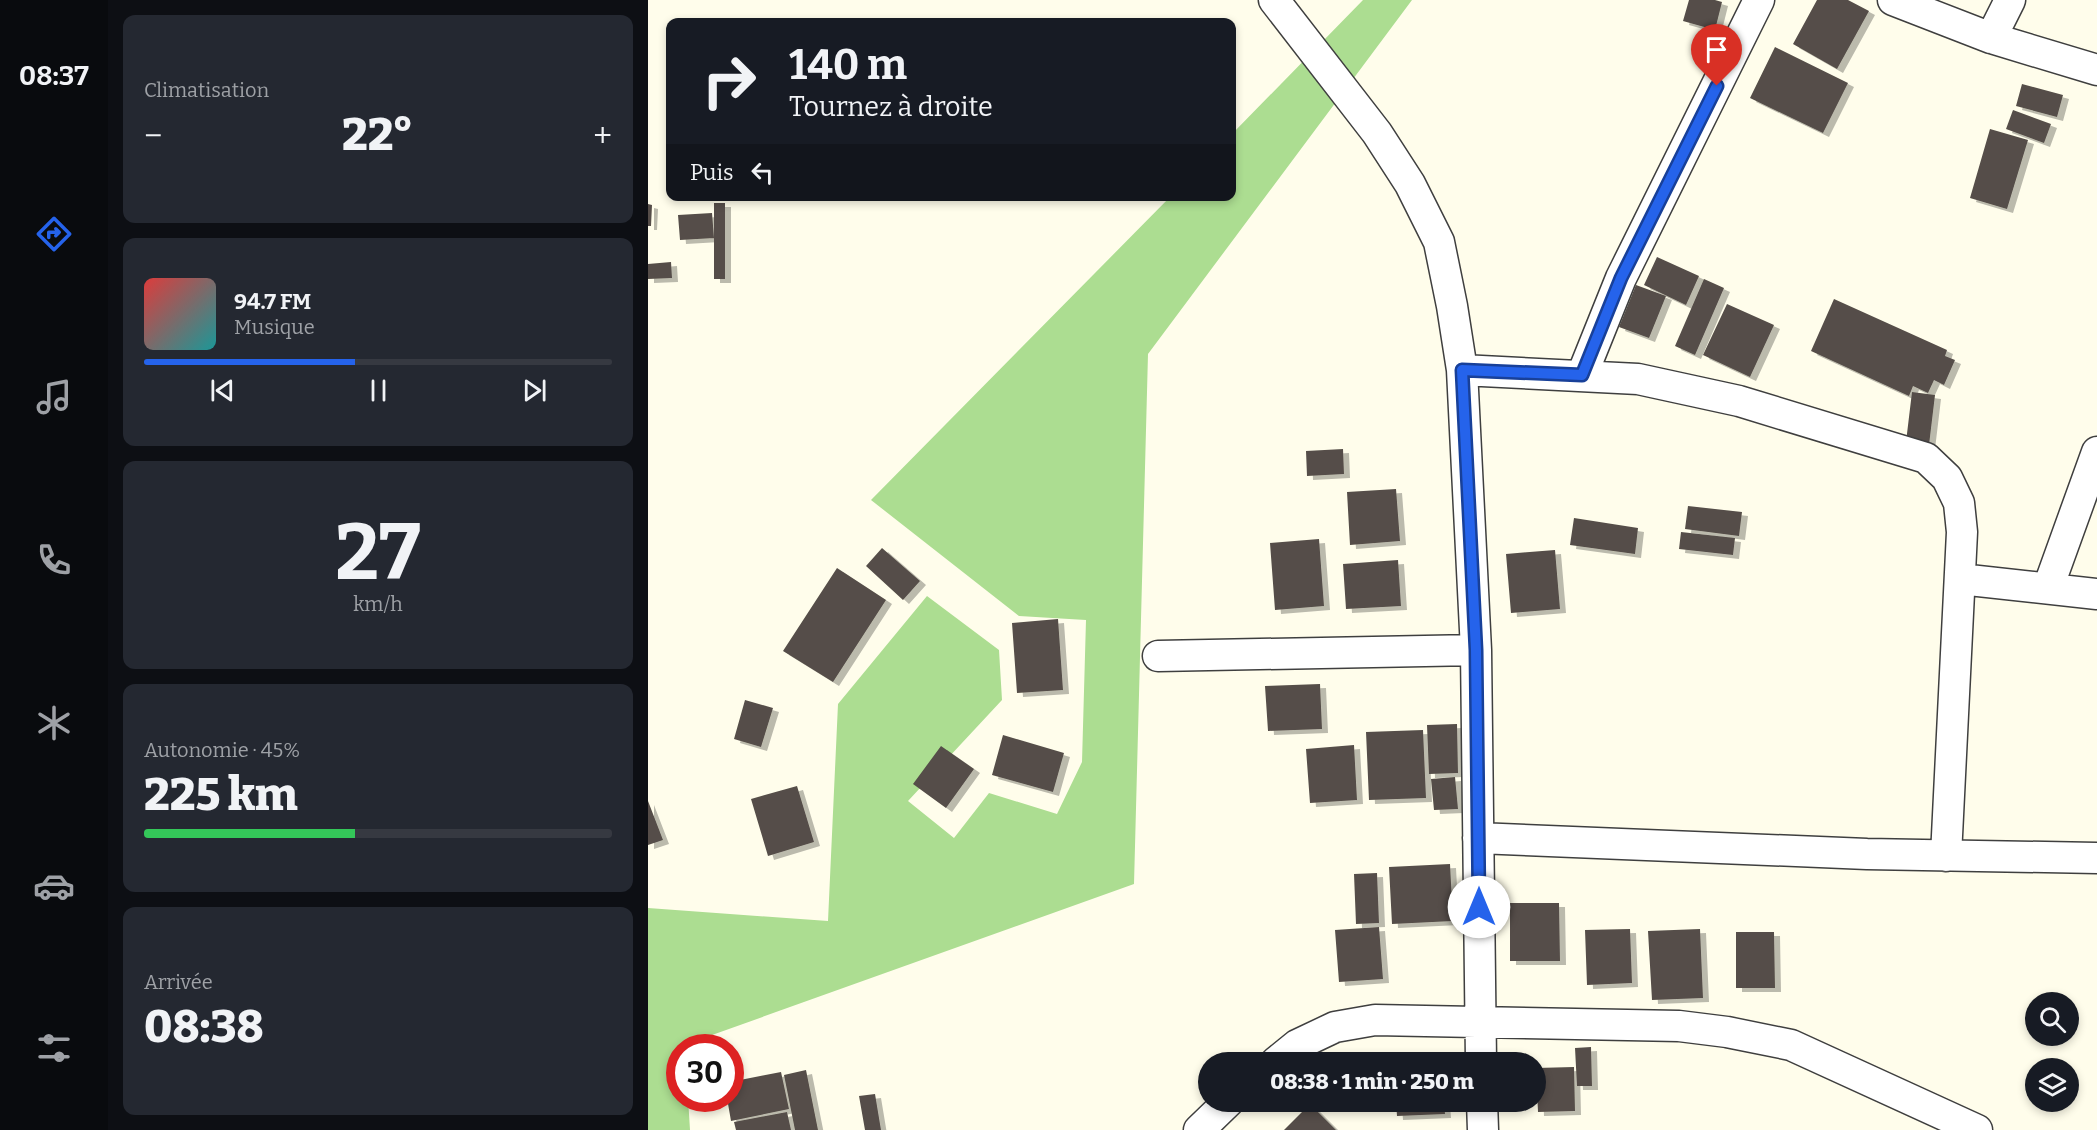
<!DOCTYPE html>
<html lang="fr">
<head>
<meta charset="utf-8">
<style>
  body { margin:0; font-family:Bitter,serif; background:#242831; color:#f1f3f6; height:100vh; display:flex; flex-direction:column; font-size:22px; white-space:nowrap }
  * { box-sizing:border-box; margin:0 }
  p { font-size:20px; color:#9ea1a6 }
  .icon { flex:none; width:33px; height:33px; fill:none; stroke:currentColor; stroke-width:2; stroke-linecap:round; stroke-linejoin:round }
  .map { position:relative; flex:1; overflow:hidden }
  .sheet { display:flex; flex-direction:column; gap:15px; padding:15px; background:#0d0f14; width:540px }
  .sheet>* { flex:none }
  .hud { position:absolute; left:18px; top:18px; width:570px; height:183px; border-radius:12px; box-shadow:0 3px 9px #0003; background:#171b24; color:#f1f3f6; overflow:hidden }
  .controls { position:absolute; left:1377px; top:992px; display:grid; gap:12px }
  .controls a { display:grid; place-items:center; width:54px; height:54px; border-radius:50%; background:#171b24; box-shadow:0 3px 9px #0003; font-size:30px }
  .speed { position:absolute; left:18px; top:1034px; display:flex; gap:12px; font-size:30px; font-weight:700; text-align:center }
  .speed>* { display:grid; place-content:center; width:78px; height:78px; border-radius:50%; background:#171b24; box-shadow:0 3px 9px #0003; line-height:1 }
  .speed .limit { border:9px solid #d22; background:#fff; color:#111 }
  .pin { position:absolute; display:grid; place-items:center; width:51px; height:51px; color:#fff; margin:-62px -26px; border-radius:50% 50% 50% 0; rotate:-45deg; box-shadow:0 0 6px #0007 }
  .pin .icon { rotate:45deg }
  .me { position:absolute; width:66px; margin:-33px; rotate:0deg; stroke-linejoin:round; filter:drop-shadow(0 0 4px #0008) }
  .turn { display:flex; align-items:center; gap:21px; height:126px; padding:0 24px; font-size:27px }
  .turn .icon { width:78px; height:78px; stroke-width:2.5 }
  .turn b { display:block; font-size:42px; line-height:51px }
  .then { display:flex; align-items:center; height:57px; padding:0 24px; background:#0003; gap:12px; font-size:22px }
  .big { font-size:45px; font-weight:800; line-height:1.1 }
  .sheet .card { flex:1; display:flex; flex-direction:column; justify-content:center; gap:9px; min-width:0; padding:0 21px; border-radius:12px; background:#242831 }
  .sheet .dial { align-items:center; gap:0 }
  .dial b { font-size:78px; line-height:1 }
  .song { display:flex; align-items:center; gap:18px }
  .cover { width:72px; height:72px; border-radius:9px; background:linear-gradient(135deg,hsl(0 70% 55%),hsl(180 70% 35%)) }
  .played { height:6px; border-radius:3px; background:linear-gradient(90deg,#2563eb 45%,#363941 45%) }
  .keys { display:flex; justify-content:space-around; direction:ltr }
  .heat { display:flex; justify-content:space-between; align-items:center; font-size:33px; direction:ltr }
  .charge { height:9px; border-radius:4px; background:linear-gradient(90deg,#34c759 45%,#363941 0) }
  .trip { position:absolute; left:550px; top:1052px; width:348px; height:60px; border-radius:30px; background:#171b24; box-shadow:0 3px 9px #0003; font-weight:800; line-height:60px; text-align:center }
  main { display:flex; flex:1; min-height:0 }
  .tab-bar { display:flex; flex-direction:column; width:108px; justify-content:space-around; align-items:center; background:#090b0e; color:#9ea1a6 }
  .tab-bar .icon { width:42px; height:42px }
  .tab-bar .active { color:#2563eb }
  .tab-bar b { font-size:27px; color:#f1f3f6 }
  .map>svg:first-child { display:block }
  .forest { fill:#acdd91 }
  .building { fill:#554e48; filter:url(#shadow) }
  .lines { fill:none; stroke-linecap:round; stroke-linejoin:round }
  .minor-casing { stroke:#3f3f3f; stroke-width:33 }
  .minor { stroke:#fff; stroke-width:30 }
  .route-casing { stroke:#184099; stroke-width:15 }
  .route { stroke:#2563eb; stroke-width:10 }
</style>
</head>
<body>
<main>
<nav class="tab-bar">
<b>08:37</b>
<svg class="icon active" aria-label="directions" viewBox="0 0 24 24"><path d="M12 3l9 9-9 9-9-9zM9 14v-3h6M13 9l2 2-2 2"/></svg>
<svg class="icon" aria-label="music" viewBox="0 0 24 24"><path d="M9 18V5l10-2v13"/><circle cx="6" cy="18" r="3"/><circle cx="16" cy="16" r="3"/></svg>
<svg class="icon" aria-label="phone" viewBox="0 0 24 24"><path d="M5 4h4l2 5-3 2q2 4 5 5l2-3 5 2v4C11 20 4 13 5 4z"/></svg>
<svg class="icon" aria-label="climate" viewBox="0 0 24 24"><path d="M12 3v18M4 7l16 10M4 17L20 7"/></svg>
<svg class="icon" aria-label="car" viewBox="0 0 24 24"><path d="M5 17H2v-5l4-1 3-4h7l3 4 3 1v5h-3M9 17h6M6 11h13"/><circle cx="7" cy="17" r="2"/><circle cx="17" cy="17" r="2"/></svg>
<svg class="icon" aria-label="filters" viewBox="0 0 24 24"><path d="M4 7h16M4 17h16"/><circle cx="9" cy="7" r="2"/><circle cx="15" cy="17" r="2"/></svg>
</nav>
<section class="sheet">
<div class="card"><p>Climatisation</p>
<div class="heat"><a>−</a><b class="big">22°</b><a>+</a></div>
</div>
<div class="card">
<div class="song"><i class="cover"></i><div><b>94.7 FM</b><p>Musique</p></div></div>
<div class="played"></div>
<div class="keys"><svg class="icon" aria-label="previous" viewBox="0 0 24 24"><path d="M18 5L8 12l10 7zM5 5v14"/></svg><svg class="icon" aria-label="pause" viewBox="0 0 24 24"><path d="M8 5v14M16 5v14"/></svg><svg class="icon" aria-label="next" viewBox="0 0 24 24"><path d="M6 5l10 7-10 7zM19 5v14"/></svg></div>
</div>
<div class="card dial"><b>27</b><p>km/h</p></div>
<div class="card"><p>Autonomie · 45%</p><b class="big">225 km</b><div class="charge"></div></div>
<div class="card"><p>Arrivée</p><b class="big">08:38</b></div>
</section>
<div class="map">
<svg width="1449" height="1130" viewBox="0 0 1449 1130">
  <defs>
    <filter id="shadow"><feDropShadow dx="6" dy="4" stdDeviation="0" flood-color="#0004"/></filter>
  </defs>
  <rect width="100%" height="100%" fill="#fffdeb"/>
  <path class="forest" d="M715,0H764L500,354L486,884L36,1045V1047H32V1098H40L42,1130H0V908L180,921L190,704L279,596L351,650L354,700L260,801L306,838L341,793L409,814L434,762L438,620L371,616L223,500L522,197L584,196V134Z"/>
  <path class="building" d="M1041,0H1067L1074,2L1067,30L1035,21Z
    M1169,0H1200L1221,11L1189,69L1145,44Z
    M1127,47L1200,83L1175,133L1102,98Z
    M1374,84L1415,95L1409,117L1368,106Z
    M1365,110L1403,124L1396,143L1358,129Z
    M1342,129L1380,140L1359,209L1322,198Z
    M66,203H77V279H66Z
    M0,204L4,205L3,226H0Z
    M64,213L66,238L32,240L30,215Z
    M1009,257L1051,276L1038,305L996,285Z
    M23,262L24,278L0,279V264Z
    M1056,279L1076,288L1047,355L1027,346Z
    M988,285L1018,296L1001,338L971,327Z
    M1186,299L1299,350L1297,356L1307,360L1296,385L1286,380L1280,393L1265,386L1261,396L1163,351Z
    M1079,304L1126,325L1102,377L1055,355Z
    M1264,392L1287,395L1281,445L1258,442Z
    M695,449L696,474L659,476L658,451Z
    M748,489L752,541L702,545L699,492Z
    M1040,506L1094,512L1091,536L1037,529Z
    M926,518L990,528L987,554L922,545Z
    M1033,532L1087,538L1085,555L1031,549Z
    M671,539L676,606L627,610L622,543Z
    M234,548L272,581L255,600L218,566Z
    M907,550L912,609L863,613L858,554Z
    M750,560L753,606L698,609L695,564Z
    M189,568L238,600L185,682L135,651Z
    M410,619L415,690L369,693L364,623Z
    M672,684L674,729L620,731L617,686Z
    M97,700L125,708L113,747L86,739Z
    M809,724L810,773L781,774L779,725Z
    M775,730L778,798L721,800L718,732Z
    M355,735L416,753L405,792L344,775Z
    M706,745L709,800L662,803L658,749Z
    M293,746L326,769L298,808L265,784Z
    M807,777L810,809L786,810L783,779Z
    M149,786L166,842L120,856L103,799Z
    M0,801L15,840L0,845Z
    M802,864L805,921L744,924L741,867Z
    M729,873L731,923L708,924L706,874Z
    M862,903H911L912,961H862Z
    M731,927L735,979L691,982L687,930Z
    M982,929L984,983L939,985L937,930Z
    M1052,929L1055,998L1004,1000L1000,931Z
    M1088,932H1126L1127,988H1088Z
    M943,1047L944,1086H929L927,1048Z
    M926,1067L927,1111L890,1112L888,1068Z
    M158,1070L170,1130H147L136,1075Z
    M133,1072L141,1109L83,1121L79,1098H82V1082Z
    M227,1094L233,1130H217L211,1096Z
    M748,1101H796L797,1114L749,1116Z
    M662,1104L688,1130H636Z
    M139,1112L143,1130H88L86,1122Z"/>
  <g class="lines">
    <defs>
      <path id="minor" d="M626,0L729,133L762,184L791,242L804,306L814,370L828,650L833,1062
        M1245,0L1343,38L1449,70
        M1343,38L1362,0
        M814,370L990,379L1091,401L1278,458L1299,478L1311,503L1314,532L1298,856
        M934,375L973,278L1111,0
        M1312,579L1449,594
        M1400,588L1449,452
        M510,656L828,650
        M830,838L1219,854L1449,858
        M628,1062L649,1045L687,1027L727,1020L1031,1026L1079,1032L1143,1045L1329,1130
        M834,1101L835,1130
        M551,1130L581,1101"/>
    </defs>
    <use href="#minor" class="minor-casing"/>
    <use href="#minor" class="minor"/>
  </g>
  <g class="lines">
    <defs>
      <path id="route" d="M831,907L828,650L814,370L934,375L973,278L1069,86"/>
    </defs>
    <use href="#route" class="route-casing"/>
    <use href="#route" class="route"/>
  </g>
</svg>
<div class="controls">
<a><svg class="icon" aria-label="search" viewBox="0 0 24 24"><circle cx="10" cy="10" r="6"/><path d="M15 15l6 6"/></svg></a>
<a><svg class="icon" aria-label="layers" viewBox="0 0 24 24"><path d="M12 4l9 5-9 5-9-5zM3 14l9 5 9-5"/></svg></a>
</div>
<div class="speed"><div class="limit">30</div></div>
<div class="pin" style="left:1069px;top:86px;background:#d93025"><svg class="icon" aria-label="arrive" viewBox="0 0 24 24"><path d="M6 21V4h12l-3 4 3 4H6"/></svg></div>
<svg class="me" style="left:831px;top:907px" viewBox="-20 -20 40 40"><circle r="19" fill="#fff"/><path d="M0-13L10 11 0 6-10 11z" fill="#2563eb"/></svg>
<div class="trip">08:38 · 1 min · 250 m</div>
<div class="hud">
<div class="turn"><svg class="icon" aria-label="right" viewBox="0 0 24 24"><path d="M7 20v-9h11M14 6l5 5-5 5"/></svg><div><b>140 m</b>Tournez à droite</div></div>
<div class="then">Puis<svg class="icon" aria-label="left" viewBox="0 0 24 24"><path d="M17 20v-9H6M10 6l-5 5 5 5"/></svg></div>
</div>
</div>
</main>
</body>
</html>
